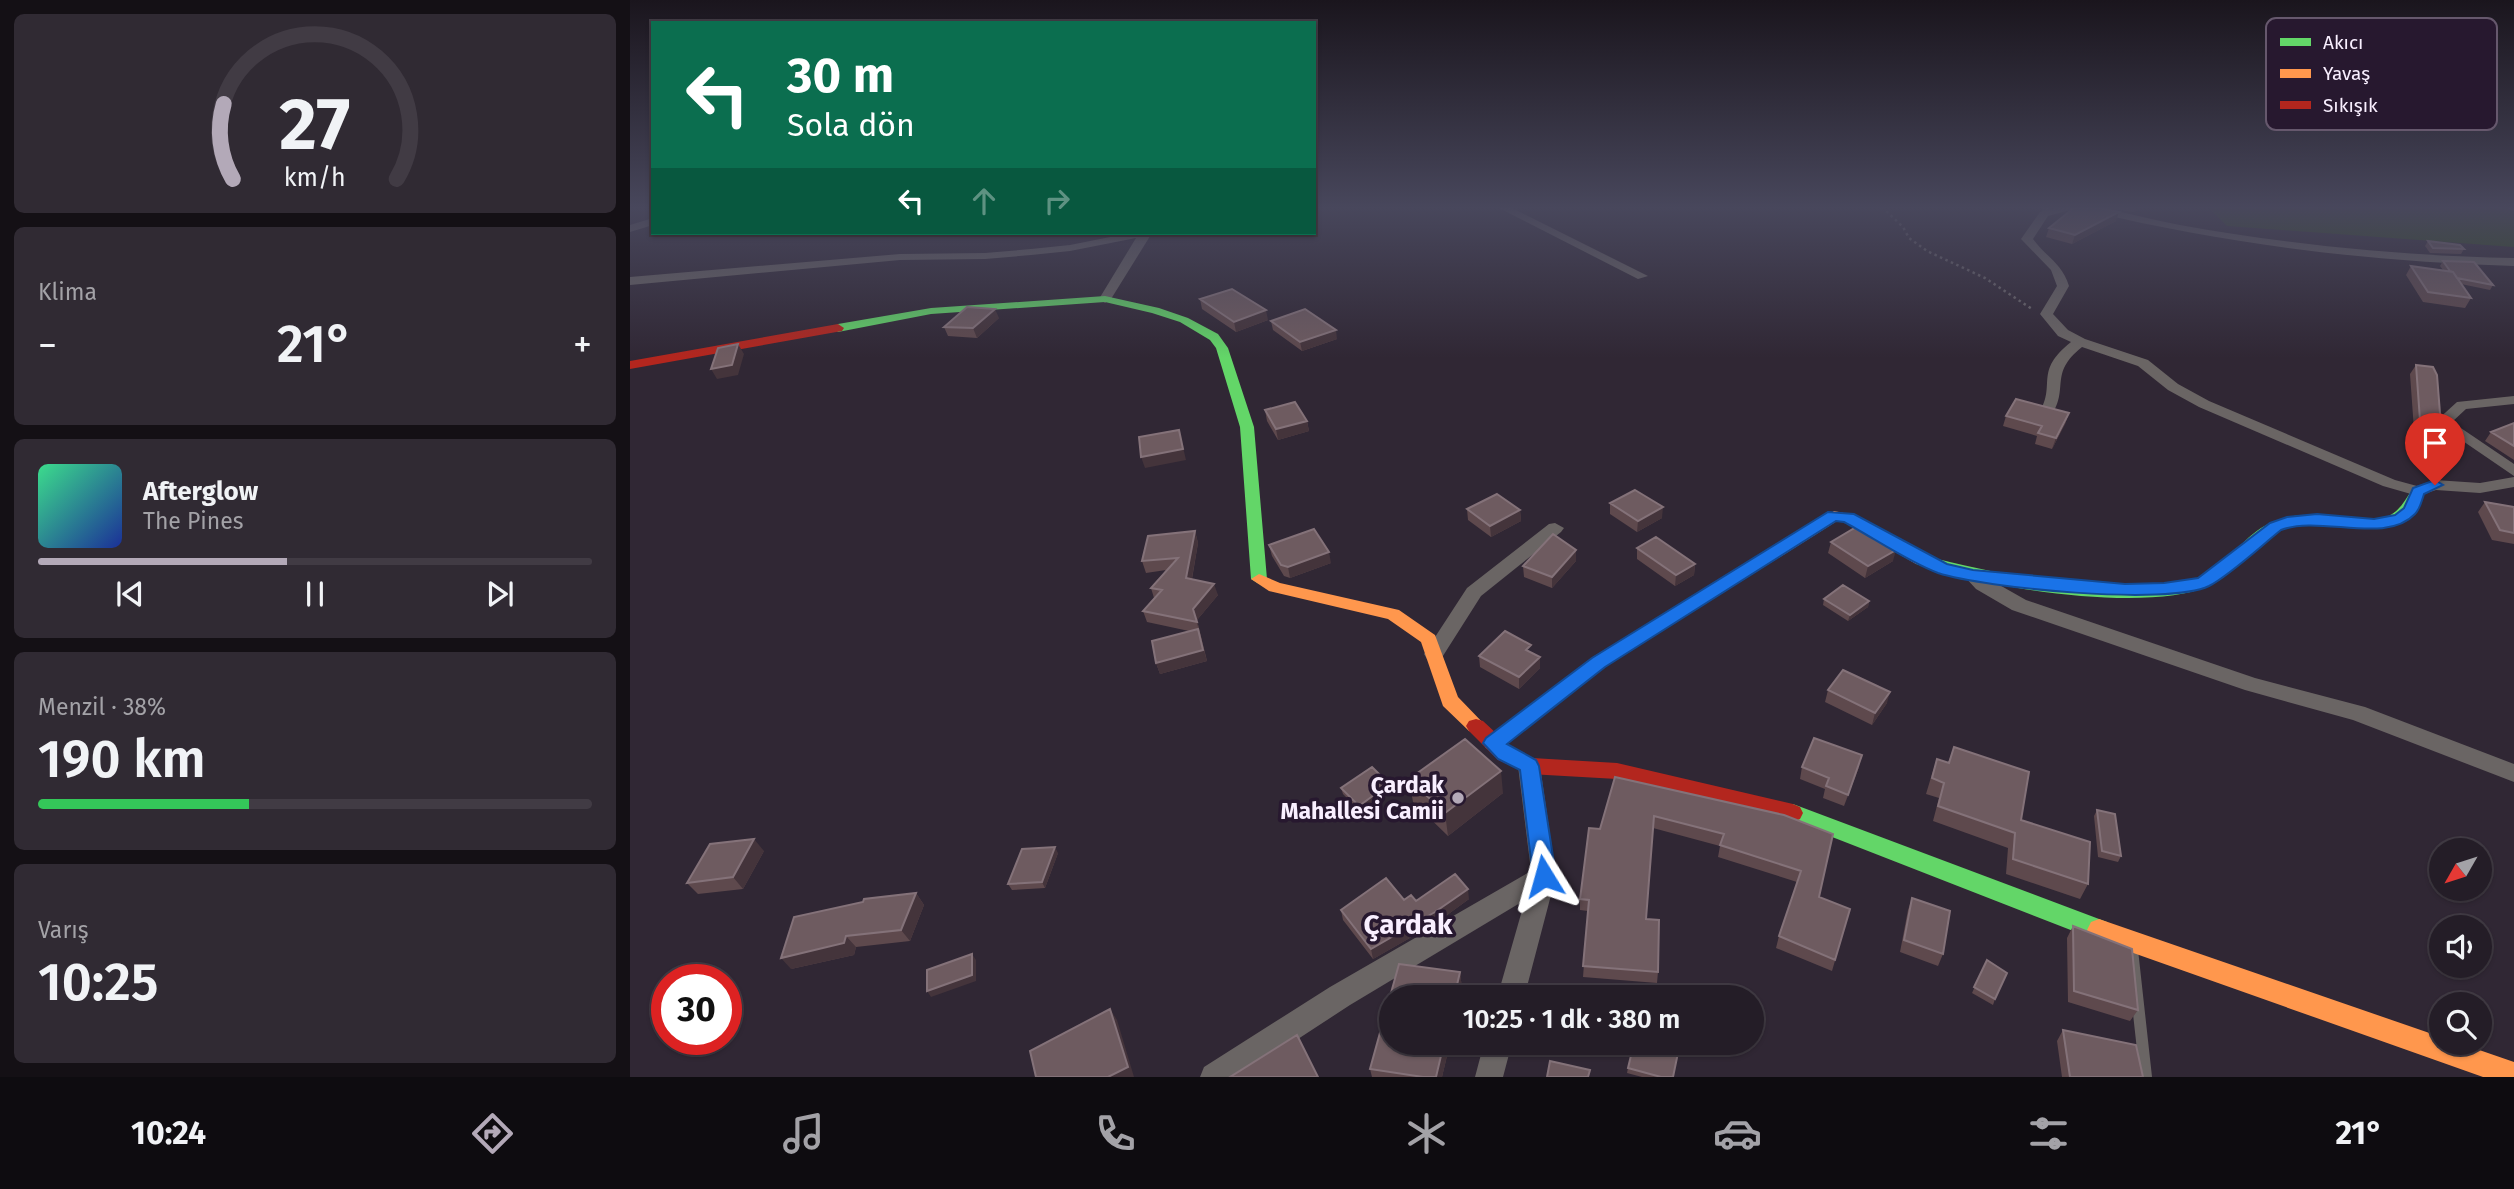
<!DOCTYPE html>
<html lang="tr">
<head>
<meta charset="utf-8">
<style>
  body { margin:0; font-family:"Fira Sans",sans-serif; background:#302a33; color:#f1f3f6; height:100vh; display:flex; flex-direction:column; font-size:26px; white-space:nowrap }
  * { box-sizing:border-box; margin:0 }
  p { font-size:23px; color:#a3a2a7 }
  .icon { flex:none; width:38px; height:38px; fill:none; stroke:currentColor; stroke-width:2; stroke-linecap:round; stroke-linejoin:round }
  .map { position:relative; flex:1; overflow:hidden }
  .side { display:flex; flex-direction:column; gap:14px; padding:14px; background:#141015; width:630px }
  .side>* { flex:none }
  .top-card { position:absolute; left:21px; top:21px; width:665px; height:214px; border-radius:0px; box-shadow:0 2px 5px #0004,0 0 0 2px #413b44; background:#0b6e4f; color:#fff; overflow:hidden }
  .needle { width:46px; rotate:231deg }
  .buttons { position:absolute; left:1799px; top:838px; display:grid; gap:14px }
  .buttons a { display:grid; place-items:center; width:63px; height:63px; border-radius:50%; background:#241d27; box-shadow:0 2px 5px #0004,0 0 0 2px #413b44; font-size:35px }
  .speed { position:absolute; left:21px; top:964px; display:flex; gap:14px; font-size:35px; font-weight:700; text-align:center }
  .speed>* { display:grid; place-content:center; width:91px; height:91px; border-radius:50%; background:#241d27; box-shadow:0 2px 5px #0004,0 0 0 2px #413b44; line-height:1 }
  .speed .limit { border:10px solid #d22; background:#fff; color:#111 }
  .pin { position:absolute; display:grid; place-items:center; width:60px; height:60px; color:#fff; margin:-72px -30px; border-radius:50% 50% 50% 0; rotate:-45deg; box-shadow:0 0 7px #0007 }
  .pin .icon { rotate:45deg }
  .me { position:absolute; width:77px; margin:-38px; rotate:352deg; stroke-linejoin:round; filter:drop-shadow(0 0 5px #0008) }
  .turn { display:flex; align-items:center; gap:24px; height:147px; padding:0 21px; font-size:32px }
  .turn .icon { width:91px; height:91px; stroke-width:2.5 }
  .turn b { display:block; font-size:49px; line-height:60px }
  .lanes { display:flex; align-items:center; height:66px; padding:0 21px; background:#0003; justify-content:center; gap:35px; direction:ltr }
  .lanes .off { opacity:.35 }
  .big { font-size:52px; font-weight:600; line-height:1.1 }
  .side .tile { flex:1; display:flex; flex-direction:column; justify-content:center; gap:10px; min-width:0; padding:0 24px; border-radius:10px; background:#302a33 }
  .side .dial { align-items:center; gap:0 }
  .dial svg { height:182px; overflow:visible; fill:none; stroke:#413b44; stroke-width:7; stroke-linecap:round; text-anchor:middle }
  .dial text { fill:#f1f3f6; stroke:none }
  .song { display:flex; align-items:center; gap:21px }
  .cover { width:84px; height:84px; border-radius:10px; background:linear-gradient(135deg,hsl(150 70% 55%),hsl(230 70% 35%)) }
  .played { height:7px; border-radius:4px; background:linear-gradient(90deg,#b3a9b8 45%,#413b44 45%) }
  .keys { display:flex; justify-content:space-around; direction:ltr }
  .heat { display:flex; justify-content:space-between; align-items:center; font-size:38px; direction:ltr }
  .charge { height:10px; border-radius:5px; background:linear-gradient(90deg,#34c759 38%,#413b44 0) }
  .trip { position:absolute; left:749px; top:985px; width:385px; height:70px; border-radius:35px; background:#241d27; box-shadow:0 2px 5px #0004,0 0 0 2px #413b44; font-weight:600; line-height:70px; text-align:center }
  .menu { display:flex; height:112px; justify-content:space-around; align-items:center; background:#0e0c10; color:#a3a2a7 }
  .menu .icon { width:49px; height:49px }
  .menu .active { color:#b3a9b8 }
  .menu b { font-size:32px; color:#f1f3f6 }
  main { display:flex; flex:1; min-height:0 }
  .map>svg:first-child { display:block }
  .green { fill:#2e4a18 }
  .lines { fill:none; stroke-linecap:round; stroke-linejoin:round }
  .path { stroke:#6c676b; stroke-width:2.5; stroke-dasharray:2.5 3.5; stroke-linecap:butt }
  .lane-far1 { stroke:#6a6564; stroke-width:6 }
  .lane { stroke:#6a6564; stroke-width:12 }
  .street { fill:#6a6564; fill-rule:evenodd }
  .fast { fill:#63d668; fill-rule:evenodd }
  .slow { fill:#ff974d; fill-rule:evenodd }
  .jam { fill:#b3261e; fill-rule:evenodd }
  .wall { fill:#5e494d }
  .shaded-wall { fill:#44343b }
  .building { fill:#6e5b60; stroke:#847279; stroke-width:2 }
  .route { fill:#1a73e8; stroke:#114b97; stroke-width:2 }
  .poi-dot { fill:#b3a9b8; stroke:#27182f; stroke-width:2.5 }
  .labels { text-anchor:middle; stroke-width:7; stroke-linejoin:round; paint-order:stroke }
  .near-poi-label { font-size:23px; font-weight:bold; fill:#f9efff; stroke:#27182f; text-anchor:end }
  .near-quarter-label { font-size:28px; font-weight:bold; fill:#f9efff; stroke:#27182f }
  .key { fill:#27182f; stroke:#66586d; stroke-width:2 }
  .key-label { font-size:19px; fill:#f9efff }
</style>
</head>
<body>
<main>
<section class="side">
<div class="tile dial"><svg viewBox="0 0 100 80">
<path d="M14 69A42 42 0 1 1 86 69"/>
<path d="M14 69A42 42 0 0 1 10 36" stroke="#b3a9b8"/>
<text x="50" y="56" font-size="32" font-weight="700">27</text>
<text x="50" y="72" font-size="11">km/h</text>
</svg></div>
<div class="tile"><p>Klima</p>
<div class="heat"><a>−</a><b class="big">21°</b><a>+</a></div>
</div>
<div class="tile">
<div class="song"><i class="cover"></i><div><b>Afterglow</b><p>The Pines</p></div></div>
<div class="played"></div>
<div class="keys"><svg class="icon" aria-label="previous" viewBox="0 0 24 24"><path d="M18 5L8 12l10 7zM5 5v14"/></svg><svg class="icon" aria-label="pause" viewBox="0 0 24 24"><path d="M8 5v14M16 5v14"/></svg><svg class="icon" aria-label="next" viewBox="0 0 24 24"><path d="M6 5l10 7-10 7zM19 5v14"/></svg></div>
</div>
<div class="tile"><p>Menzil · 38%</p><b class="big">190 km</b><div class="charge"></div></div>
<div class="tile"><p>Varış</p><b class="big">10:25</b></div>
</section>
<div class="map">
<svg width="1884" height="1077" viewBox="0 0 1884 1077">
  <rect width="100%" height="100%" fill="#302734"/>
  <path class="green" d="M1578,207H1884V247L1597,226Z"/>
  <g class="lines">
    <path class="path" d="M1252,207L1273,227L1279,238L1297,251L1355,278L1402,309"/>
    <path class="lane-far1" d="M1414,214L1417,207"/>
    <path class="lane" d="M1502,950L1516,1077"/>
    <path class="street" d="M867,207H880L1018,276L1008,279Z
      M1432,207H1451L1418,216L1403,239C1416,257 1432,263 1439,286L1423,314L1438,330L1455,339L1518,360L1548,384L1579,401L1765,480L1787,486L1805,480L1850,483L1884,477V487L1850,493L1806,490L1788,496L1753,486L1569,407L1538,390L1508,366L1452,347C1418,374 1440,388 1421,416H1411L1409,413C1427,384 1403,372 1441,342L1428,336L1410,314L1427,286L1421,270L1391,239L1410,212Z
      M1467,207C1495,212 1522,220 1550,225C1661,245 1772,256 1884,258V266C1742,262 1602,245 1463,212L1462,210Z
      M1876,207H1884V211L1877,209Z
      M23,218V225L0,232V225Z
      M500,233H522L481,299L475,303L469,299L506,238L440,251L401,255L355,259L270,260L0,285V277L270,254L355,253L401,249L440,245Z
      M1884,396V404L1836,409L1822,422L1884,464V476L1805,422L1827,402Z
      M925,523L934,528L931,532L851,596L811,659H797L794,654L837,588L919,524Z
      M1343,570L1396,600L1625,678L1735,707L1884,764V782L1723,720L1615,690L1382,610L1346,589L1334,576Z
      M899,757L907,760L910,766L926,876L894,998H867L895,900L720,1005L610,1077H570L574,1067L700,987L901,871L888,766L891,760Z
      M854,1043H882L873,1077H845Z"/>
    <path class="fast" d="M475,296L529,308L558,318L588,334L598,348L624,427L637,579L635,583L629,584L621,579L610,427L586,348L580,340L550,322L522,313L475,302L301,314L208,332L202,328L208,324L301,308Z
      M1788,487L1795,491C1762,558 1718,514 1665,524C1629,531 1611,572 1579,586C1515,614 1352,587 1286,564L1284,560L1292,555C1361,573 1419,584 1491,585C1515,585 1541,586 1564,579C1592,571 1608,543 1631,528C1668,504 1710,520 1750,519C1769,514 1773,503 1783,488Z
      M1163,804L1477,922L1481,930L1477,938L1469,941L1156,819L1153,813L1156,807Z"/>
    <path class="slow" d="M1204,511L1223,515L1300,560L1298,564H1286L1214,522L1207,521L975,667L870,748L863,751L856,748L853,743L856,738L963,657Z
      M629,574L650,583L769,610L805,635L828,697L856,726L853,731L846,733L839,731L813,706L791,642L758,619L639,591L621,579Z
      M1469,919L1811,1037V1043H1829L1884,1062V1077H1853L1461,938L1457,930L1461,922Z"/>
    <path class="jam" d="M208,324L214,328L212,331L0,369V361Z
      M846,719L853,721L882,748L902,758L987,763L1163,804L1170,807L1173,813L1170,819L1163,822L987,779L899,774L868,760L839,731L836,726L839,721Z"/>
  </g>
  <path class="wall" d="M1467,207H1515L1504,212Z
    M1486,221L1442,244L1416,237L1419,228Z
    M1798,241L1834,249L1831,254L1800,253L1795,246Z
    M1813,261L1863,285L1860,290L1831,284L1841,298L1835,308L1793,302L1776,275L1781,266L1813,270L1810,266Z
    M570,299L638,320L606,332L572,309Z
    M369,318L347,338L318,336L314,327Z
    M641,321L707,339L672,351L643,330Z
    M1786,365L1812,439L1806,449L1785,444L1780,374Z
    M635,410L677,421L679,431L648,440L637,421Z
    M1439,413L1435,424L1422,449L1405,444L1407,436L1373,426L1376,416Z
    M1884,423V460L1855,441L1861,432Z
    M1855,502L1884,507V544L1862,540L1848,512Z
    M980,503L1032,518L1007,532L980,514Z
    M837,509L890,510L891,521L861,537L838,520Z
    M565,531L568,543L562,579L588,595L567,620L577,661L530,674L526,663L559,631L517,622L513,611L524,598L521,588L536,570L516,573L512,561Z
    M1201,542L1263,561L1235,578L1198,553Z
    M639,545L701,563L660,578L654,576L642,556Z
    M1007,548L1065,564L1064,575L1045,586L1007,559Z
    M946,561L922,588L894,577L893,566Z
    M1194,599L1239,601L1238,607L1218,621L1193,605Z
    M902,652L910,657V668L889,689L850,667L849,656Z
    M1198,690L1257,703L1242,725L1195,702Z
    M1324,747L1391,820L1458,884L1450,899L1376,874L1378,848L1303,821L1309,798L1296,794L1302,774L1307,759L1318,763Z
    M1172,767H1229L1214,806L1193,798L1195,789L1170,779Z
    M985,777L1154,815L1189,897L1220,909L1202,971L1146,948L1149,936L1167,882L1088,857L1090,846L1023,828L1016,919L1028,972L1027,983L953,977L958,911L950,910V899Z
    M779,779L873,793L818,836L783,802Z
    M711,788L760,790L730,811L713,794Z
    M1467,810L1491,856L1488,862L1468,857L1464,816Z
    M134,851L113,889L68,894L57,883Z
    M428,853L415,888L382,890L378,884Z
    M286,893L294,905L280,941L226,947L224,955L161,969Z
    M1282,898L1313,954L1308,966L1270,952L1278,910Z
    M839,899L806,923L743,959L713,920L711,910L774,900L786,901Z
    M1443,926L1508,1010L1500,1021L1438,1002L1437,938Z
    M1357,960L1365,999L1363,1005L1342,993Z
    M769,964L830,972L832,989L830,998H761V1043H820L812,1077H742L740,1069Z
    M1433,1030L1513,1077H1432L1427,1041Z
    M998,1068L1043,1077H1012L997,1073Z"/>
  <path class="shaded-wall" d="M1506,207H1515L1504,212Z
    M1489,212L1486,221L1442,244L1445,235Z
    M365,309L369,318L347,338L343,328Z
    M636,310L638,320L606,332L604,322Z
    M706,330L707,339L672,351L670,342Z
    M108,344L114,354L108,375L87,379L81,369Z
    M1439,413L1435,424L1422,449L1426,438Z
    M677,421L679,431L648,440L646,429Z
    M549,430L556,460L515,468L511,457Z
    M1033,507L1032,518L1007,532L1008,521Z
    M890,510L891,521L861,537L860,526Z
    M565,531L568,543L560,589L556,578Z
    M946,550V561L922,588V577Z
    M1266,550L1263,561L1235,578L1238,566Z
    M699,552L701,563L660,578L658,567Z
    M1065,564L1064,575L1045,586L1046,575Z
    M584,584L588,595L567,620L570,634L563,609Z
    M1239,601L1238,607L1218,621L1220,615Z
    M568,629L577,661L530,674L526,663Z
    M910,657V668L889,689V677Z
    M1260,692L1257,703L1242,725L1245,713Z
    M1232,755L1229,767L1214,806L1218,795Z
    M871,771L873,793L818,836L815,813Z
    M759,784L760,790L730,811L729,806Z
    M124,839L134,851L113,889L103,877Z
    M425,847L428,853L415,888L412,882Z
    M838,889L839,899L806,923L743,959L741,949Z
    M286,893L294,905L280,941L271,930Z
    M216,936L226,947L224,955L161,969L151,958Z
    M342,954L346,960V981L301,997L297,991Z
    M830,972L832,989L830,998H824Z
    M480,1009L487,1020L504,1077H478Z
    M814,1043H820L812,1077H806Z"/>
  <path class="building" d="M1445,207H1464L1489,212L1445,235L1419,228Z
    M1798,241L1830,245L1834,249L1803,248Z
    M1813,261L1844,262L1863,285L1827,278L1823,272L1820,271Z
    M1781,266L1823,272L1841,298L1798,292Z
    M602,289L636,310L604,322L570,299Z
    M337,307L365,309L343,328L314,327Z
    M675,309L706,330L670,342L641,321Z
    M108,344L102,365L81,369L88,348Z
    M1786,365L1803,367L1807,375L1812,439L1791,434Z
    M1386,399L1439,413L1426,438L1408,433L1412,426L1376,416Z
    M665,402L677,421L646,429L635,410Z
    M1884,423V446L1861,432Z
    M549,430L553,449L511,457L509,437Z
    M1005,490L1033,507L1008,521L980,503Z
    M867,494L890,510L860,526L837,509Z
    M1855,502L1884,507V533L1870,530Z
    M1228,526L1266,550L1238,566L1201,542Z
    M684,529L699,552L658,567L651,565L639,545Z
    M565,531L556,578L584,584L563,609L567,622L513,611L532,590L521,588L548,558L512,561L518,536Z
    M923,534L946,550L922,577L893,566Z
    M1026,537L1065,564L1046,575L1007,548Z
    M1213,585L1239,601L1220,615L1194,599Z
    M568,629L573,650L526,663L522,641Z
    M875,631L901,645L896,650L910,657L889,677L849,656Z
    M1213,670L1260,692L1245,713L1198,690Z
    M1184,738L1232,755L1218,795L1196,786L1199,778L1172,767Z
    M835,739L871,771L815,813L779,779Z
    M1324,747L1399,772L1391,820L1460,842L1458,884L1383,859L1385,833L1308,806L1314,783L1302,778L1307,759L1319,763Z
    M742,767L759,784L729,806L711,788Z
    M985,777L1154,815L1203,834L1189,897L1220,909L1205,960L1149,936L1171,871L1090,845L1094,834L1024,816L1016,919L1029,920L1028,972L953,966L959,900L950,899L959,828L970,829Z
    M1467,810L1485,814L1491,856L1472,851Z
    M124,839L103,877L57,883L80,844Z
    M425,847L412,882L378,884L392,849Z
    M825,874L838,889L805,912L741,949L711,910L756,878L774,900L781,895L786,901Z
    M286,893L271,930L216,936L214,943L151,958L164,917L233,902L234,899Z
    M1282,898L1320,911L1313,954L1274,940Z
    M1443,926L1502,949L1508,1010L1444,991Z
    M342,954V975L297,991V970Z
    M1357,960L1377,973L1365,999L1344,987Z
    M769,964L830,972L824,998H761V1043H814L806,1077H793L740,1069Z
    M480,1009L498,1067L478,1077H406L400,1051Z
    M1433,1030L1506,1045L1513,1077H1440Z
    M667,1035L688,1077H600Z
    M1004,1043H1031L1049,1048L1043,1077H1031L998,1068Z
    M920,1061L960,1070L958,1077H917Z"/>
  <linearGradient id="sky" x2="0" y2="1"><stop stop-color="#1a151d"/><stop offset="0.58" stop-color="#48475c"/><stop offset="1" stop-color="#48475c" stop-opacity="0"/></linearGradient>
  <rect width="1884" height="358" fill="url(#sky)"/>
  <path class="route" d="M1805,480L1813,485L1794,494C1792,500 1790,509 1785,514C1756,545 1690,515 1651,530C1631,546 1600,575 1579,586C1538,606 1354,588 1308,573C1280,563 1242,537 1214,522L1206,521L975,667L877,744L906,760L909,766L926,876L922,883L914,886L906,883L903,876L890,770L868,759L853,743L856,738L962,658L1198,512L1224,514L1317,564L1343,570L1495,584L1534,583L1568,578L1640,523L1657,517L1687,514L1744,519L1765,515L1774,508L1783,488Z"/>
  <circle class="poi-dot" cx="828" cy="798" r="7"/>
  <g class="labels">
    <g class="near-poi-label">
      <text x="814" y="793">Çardak<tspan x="814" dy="26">Mahallesi Camii</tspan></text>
    </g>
    <g class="near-quarter-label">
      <text x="778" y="934">Çardak</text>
    </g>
  </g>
  <rect x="1636" y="18" width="231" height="112" rx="10" class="key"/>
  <rect x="1650" y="38" width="31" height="8" fill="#63d668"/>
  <rect x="1650" y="69" width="31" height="9" fill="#ff974d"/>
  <rect x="1650" y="101" width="31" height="8" fill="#b3261e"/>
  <g class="key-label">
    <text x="1693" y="49">Akıcı</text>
    <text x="1693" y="80">Yavaş</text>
    <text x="1693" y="112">Sıkışık</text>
  </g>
</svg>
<div class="buttons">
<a><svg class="needle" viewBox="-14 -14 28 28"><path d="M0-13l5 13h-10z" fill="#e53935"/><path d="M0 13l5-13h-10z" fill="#a3a2a7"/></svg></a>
<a><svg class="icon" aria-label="sound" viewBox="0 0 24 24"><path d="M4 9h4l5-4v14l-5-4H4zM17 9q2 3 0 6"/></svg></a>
<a><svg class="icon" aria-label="search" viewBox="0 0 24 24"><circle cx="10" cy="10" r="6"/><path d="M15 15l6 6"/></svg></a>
</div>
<div class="speed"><div class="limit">30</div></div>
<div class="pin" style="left:1805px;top:485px;background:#d93025"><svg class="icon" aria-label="arrive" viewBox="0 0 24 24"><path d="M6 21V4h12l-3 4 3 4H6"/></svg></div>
<svg class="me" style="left:914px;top:876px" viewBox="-20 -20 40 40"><path d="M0-17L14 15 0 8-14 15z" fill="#1a73e8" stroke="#fff" stroke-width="4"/></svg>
<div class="trip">10:25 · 1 dk · 380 m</div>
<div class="top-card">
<div class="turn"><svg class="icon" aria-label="left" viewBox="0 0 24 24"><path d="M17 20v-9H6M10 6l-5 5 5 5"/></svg><div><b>30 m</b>Sola dön</div></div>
<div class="lanes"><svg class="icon" aria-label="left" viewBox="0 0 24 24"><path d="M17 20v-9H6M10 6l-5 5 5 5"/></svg><svg class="icon off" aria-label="ahead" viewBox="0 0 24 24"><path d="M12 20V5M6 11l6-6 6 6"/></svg><svg class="icon off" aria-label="right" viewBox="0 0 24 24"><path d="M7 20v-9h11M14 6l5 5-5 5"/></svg></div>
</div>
</div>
</main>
<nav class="menu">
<b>10:24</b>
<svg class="icon active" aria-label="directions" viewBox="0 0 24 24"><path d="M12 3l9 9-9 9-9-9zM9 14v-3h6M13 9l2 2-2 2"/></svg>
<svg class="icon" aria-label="music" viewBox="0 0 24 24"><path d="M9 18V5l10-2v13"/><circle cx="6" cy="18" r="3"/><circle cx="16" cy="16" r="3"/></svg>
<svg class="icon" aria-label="phone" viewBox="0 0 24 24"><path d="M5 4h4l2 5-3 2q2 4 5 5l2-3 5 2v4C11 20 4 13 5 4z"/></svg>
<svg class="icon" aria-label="climate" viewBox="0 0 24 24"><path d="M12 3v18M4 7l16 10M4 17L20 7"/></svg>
<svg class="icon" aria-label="car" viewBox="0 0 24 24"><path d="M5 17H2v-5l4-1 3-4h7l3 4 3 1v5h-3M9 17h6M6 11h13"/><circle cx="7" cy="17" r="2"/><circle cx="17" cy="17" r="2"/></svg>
<svg class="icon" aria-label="filters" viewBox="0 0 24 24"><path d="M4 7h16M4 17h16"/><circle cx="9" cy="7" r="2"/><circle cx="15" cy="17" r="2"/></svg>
<b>21°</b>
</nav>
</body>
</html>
